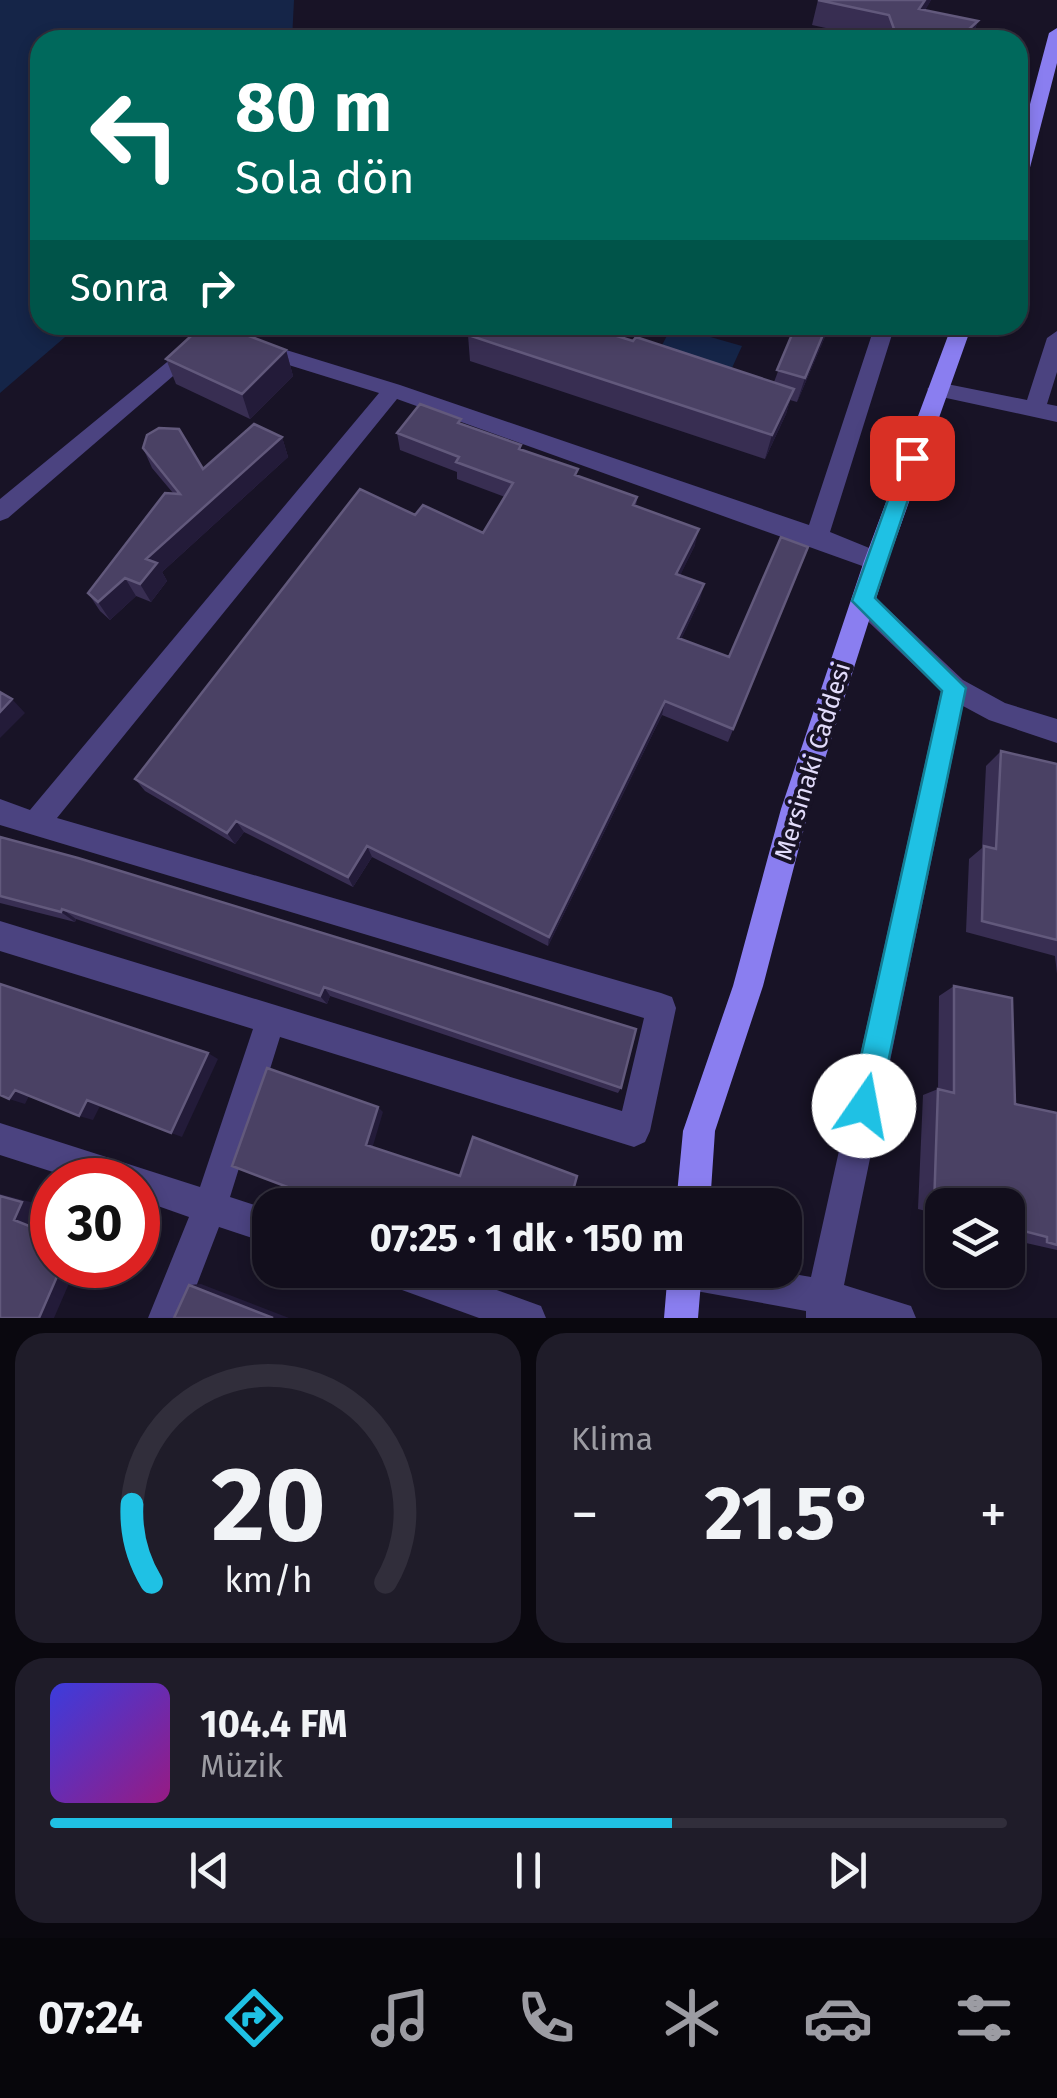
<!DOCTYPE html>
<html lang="tr">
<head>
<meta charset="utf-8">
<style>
  body { margin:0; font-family:"Fira Sans",sans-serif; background:#1f1c29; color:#f1f3f6; height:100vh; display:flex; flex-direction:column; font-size:38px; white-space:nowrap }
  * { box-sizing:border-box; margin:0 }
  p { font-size:32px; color:#9c9ca3 }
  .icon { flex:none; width:55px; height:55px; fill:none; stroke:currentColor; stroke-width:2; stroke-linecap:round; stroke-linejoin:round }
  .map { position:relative; height:1318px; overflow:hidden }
  .panel { display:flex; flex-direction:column; gap:15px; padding:15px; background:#0a080f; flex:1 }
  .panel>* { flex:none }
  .banner { position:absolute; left:30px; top:30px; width:998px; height:305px; border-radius:30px; box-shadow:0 5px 15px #0003,0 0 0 2px #312e3b; background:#00695c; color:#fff; overflow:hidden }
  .fabs { position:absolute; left:925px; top:1188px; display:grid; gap:20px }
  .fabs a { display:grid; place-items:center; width:100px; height:100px; border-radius:20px; background:#120e1c; box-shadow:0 5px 15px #0003,0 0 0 2px #312e3b; font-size:50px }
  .speed { position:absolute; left:30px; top:1158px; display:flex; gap:20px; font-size:50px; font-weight:700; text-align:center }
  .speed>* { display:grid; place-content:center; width:130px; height:130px; border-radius:50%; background:#120e1c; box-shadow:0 5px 15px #0003,0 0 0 2px #312e3b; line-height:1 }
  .speed .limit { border:15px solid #d22; background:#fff; color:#111 }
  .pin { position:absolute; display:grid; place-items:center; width:85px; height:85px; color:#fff; margin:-42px; border-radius:20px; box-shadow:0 5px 15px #0006 }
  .me { position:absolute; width:110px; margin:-55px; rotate:12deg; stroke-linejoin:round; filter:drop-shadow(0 0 8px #0008) }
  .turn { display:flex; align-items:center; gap:35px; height:210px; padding:0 40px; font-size:45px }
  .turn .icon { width:130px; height:130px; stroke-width:2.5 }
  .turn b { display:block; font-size:70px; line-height:85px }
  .then { display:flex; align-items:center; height:95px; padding:0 40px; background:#0003; gap:20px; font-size:38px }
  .big { font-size:75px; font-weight:700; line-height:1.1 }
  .panel .tile { flex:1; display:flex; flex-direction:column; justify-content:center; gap:15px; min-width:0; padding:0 35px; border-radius:30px; background:#1f1c29 }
  .panel .dial { align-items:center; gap:0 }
  .dial svg { height:260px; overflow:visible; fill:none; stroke:#312e3b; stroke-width:7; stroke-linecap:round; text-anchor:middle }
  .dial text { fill:#f1f3f6; stroke:none }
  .song { display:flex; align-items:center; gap:30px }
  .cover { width:120px; height:120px; border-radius:15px; background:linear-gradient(135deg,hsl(240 70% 55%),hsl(310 70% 35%)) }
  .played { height:10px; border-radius:5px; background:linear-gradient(90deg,#1fc1e4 65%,#312e3b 65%) }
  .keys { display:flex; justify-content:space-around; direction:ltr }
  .heat { display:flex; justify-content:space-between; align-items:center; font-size:55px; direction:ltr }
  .panel .tiles { flex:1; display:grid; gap:15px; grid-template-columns:1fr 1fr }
  .tile:last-child { grid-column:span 2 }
  .trip { position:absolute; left:252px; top:1188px; width:550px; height:100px; border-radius:30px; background:#120e1c; box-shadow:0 5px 15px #0003,0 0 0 2px #312e3b; font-weight:700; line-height:100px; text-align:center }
  .tabs { display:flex; height:160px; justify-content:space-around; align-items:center; background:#07060b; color:#9c9ca3 }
  .tabs .icon { width:70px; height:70px }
  .tabs .active { color:#1fc1e4 }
  .tabs b { font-size:45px; color:#f1f3f6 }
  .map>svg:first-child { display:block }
  .water { fill:#152548 }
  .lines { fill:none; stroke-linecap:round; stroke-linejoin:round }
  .street { fill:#4b4380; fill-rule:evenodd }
  .secondary { fill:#8a7ef0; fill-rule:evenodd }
  .wall { fill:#382e52 }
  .shaded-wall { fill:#231b39 }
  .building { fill:#4a4164; stroke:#62597c; stroke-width:2.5 }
  .route { fill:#1fc1e4; stroke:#147d94; stroke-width:2.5 }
  .labels { text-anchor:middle; stroke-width:8; stroke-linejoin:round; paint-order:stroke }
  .street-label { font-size:25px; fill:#e2dcfb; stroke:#181326 }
</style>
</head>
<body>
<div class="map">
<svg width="1057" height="1318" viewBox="0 0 1057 1318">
  <rect width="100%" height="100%" fill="#181326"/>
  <path class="water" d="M0,0H294L292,40H40V325H79L0,393Z
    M672,326L742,346L731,370L660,349Z"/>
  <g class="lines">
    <path class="street" d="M875,325H895L830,532L884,554L888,561L884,568H868L397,399L57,818L661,993L672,997L676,1008L650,1131L645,1142L634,1147L280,1037L230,1197L270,1210V1244L219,1227L184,1318H148L189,1217L138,1199V1180H78L0,1155V1123L200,1187L253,1029L0,951V921L622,1111L644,1018L0,825V799L30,810L379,393L250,353V343L257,341L400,385L809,525Z
      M1057,331V372L1047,404L1057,406V422L937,396L927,389L937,382L1027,400L1047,338Z
      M194,340L201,342V352L8,518L0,521V499Z
      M863,591L872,594L963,680L1005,703L1057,719V743L989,720L963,706L844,1285L911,1306L916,1318H806V1311L685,1289L673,1284L668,1272L770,1270L811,1277L941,691L854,608L851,601L854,594Z
      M375,1270H441L541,1306L546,1318H479L380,1282Z"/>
    <path class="secondary" d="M1057,28V63L1027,179L1018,184V149L1049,33Z
      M952,325H972L888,561L809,809L763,986L715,1131L710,1205H676L683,1131L733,986L781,809L864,561Z
      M668,1270H702L698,1318H664Z"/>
  </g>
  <path class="wall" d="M818,0H931L925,10L978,21L971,40H881L812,25Z
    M752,325H830L797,402L790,400L786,414L765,459L470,361L468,335L633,341L774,382L791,337Z
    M286,350L293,376L250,419L176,384L166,359Z
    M461,424L521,445V450L578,476L637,497L636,506L695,545L680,575L700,600L681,639L729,657L808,547L728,742L662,715L548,946L372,857L353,887L244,832L235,844L145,791L135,779L415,515L483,533L505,497L457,479V472L400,450L397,433Z
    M282,437L288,457L162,572L167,581L151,602L136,596L110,620L100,611L88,593L173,493L152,468L143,448L203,469Z
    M1001,751L1057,764V974L1055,956L966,932L969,859L982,848L986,766Z
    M0,837L621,1088L618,1093L330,996L327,1004L76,919L75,922L0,903Z
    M954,986L1015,1104L1057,1113V1250L1026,1243V1238L1008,1233V1205H942V1215L918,1209L923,1095L938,1089L939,996Z"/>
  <path class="shaded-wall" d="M925,0H931L911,34L919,9Z
    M978,21L971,40H957Z
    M827,325H830L797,402L805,378Z
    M286,350L293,376L250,419L242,394Z
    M794,389L786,414L765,459L772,435Z
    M282,437L288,457L162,572L167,581L151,602L140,584L146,559Z
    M699,529L695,545L673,590L676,574Z
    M125,578L136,596L110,620L98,602Z
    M704,584L700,600L675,652L678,638Z
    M12,699L25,713L0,738V712Z
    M665,701L662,715L548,946L549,937Z
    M236,821L244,832L235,844L227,833Z
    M367,846L372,857L353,887L348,877Z
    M62,909L76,919L75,922L61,912Z
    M324,987L330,996L327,1004L320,996Z
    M208,1053L218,1059L182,1137L171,1133Z
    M15,1090L30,1094L25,1104L9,1099Z
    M87,1100L101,1104L93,1120L79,1116Z
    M378,1107L383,1112L372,1149L366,1145Z
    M0,1194L38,1204L30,1221L52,1230V1235L14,1220L0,1196Z
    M62,1265H77L54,1318H39Z
    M201,1284L289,1318H273L189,1285Z"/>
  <path class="building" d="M818,0H925L919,9L978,21L957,40H898L889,15Z
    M203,325H220L286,350L242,394L166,359Z
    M476,325H582L633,341L636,337L794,389L772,435L468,335Z
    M796,325H827L805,378L777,370Z
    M420,404L461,419L458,423L521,445L519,449L578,469L575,475L637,497L633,505L699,529L676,574L704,584L678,638L729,657L781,537L808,547L733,729L665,701L549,937L367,846L348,877L236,821L227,833L135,779L360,489L415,515L423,505L483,533L513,483L456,462L459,457L397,433Z
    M254,424L282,437L146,559L157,563L140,584L125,578L98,602L88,593L165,493L180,494L143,448L147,435L159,428L179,429L203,469Z
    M0,692L12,699L0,712Z
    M1001,751L1057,764V940L982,921L984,846L996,849Z
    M0,837L78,858L636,1029L621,1088L324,987L320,996L62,909L61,912L0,896Z
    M0,984L208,1053L171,1133L87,1100L79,1116L15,1090L9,1099L0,1095Z
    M954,986L1012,998L1015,1104L1057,1113V1245L1047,1242V1237L1008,1227V1205H942V1209L934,1207L938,1089L954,1093Z
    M267,1068L378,1107L366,1145L460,1176L473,1137L577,1176L569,1205H335L232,1166Z
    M0,1196L22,1202L14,1220L52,1235V1265H62L39,1318H0Z
    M528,1270H552L550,1279Z
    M189,1285L273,1318H174Z"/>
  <path class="route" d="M912,451L922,458L875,598L966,688L879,1106L875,1117L864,1121L854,1117L850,1106L942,691L852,601L903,458Z"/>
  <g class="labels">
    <g class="street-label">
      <text transform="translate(812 761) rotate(-73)" y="9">Mersinaki Caddesi</text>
    </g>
  </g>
</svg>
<div class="fabs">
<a><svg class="icon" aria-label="layers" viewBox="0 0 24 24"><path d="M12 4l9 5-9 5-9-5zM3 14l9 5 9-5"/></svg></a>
</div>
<div class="speed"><div class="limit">30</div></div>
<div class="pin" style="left:912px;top:458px;background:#d93025"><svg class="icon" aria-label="arrive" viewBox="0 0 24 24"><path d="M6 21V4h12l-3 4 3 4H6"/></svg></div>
<svg class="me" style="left:864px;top:1106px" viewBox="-20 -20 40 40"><circle r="19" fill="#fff"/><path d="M0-13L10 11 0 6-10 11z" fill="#1fc1e4"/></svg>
<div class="trip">07:25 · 1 dk · 150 m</div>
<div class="banner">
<div class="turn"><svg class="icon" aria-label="left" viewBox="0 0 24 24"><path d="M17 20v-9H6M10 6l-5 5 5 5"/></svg><div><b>80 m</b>Sola dön</div></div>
<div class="then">Sonra<svg class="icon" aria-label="right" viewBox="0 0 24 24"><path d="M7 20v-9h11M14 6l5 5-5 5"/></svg></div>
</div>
</div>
<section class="panel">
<div class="tiles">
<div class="tile dial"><svg viewBox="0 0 100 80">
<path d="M14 69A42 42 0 1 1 86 69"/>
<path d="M14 69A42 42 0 0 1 8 45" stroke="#1fc1e4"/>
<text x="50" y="56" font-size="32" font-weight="700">20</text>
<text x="50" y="72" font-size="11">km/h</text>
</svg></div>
<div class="tile"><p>Klima</p>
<div class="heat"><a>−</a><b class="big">21.5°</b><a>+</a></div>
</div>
<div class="tile">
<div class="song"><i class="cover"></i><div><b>104.4 FM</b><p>Müzik</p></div></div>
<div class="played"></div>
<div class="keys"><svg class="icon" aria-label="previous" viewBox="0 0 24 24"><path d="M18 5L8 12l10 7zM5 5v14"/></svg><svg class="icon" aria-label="pause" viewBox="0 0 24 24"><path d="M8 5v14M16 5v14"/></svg><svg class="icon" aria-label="next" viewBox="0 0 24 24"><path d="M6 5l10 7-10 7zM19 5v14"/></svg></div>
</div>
</div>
</section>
<nav class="tabs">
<b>07:24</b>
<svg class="icon active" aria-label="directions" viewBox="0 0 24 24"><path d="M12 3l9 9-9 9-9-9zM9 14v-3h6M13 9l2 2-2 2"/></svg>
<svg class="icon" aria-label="music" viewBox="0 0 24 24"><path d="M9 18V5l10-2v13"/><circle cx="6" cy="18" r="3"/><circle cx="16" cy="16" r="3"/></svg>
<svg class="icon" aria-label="phone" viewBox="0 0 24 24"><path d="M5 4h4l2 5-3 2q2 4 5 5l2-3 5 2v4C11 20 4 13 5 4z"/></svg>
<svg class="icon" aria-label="climate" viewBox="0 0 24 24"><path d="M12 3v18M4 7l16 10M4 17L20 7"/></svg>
<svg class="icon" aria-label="car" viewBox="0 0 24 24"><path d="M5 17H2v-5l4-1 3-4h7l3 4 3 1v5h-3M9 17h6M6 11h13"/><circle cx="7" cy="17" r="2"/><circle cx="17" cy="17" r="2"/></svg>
<svg class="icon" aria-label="filters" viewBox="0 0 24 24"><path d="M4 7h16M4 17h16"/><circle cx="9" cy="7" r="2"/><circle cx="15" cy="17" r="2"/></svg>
</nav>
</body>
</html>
